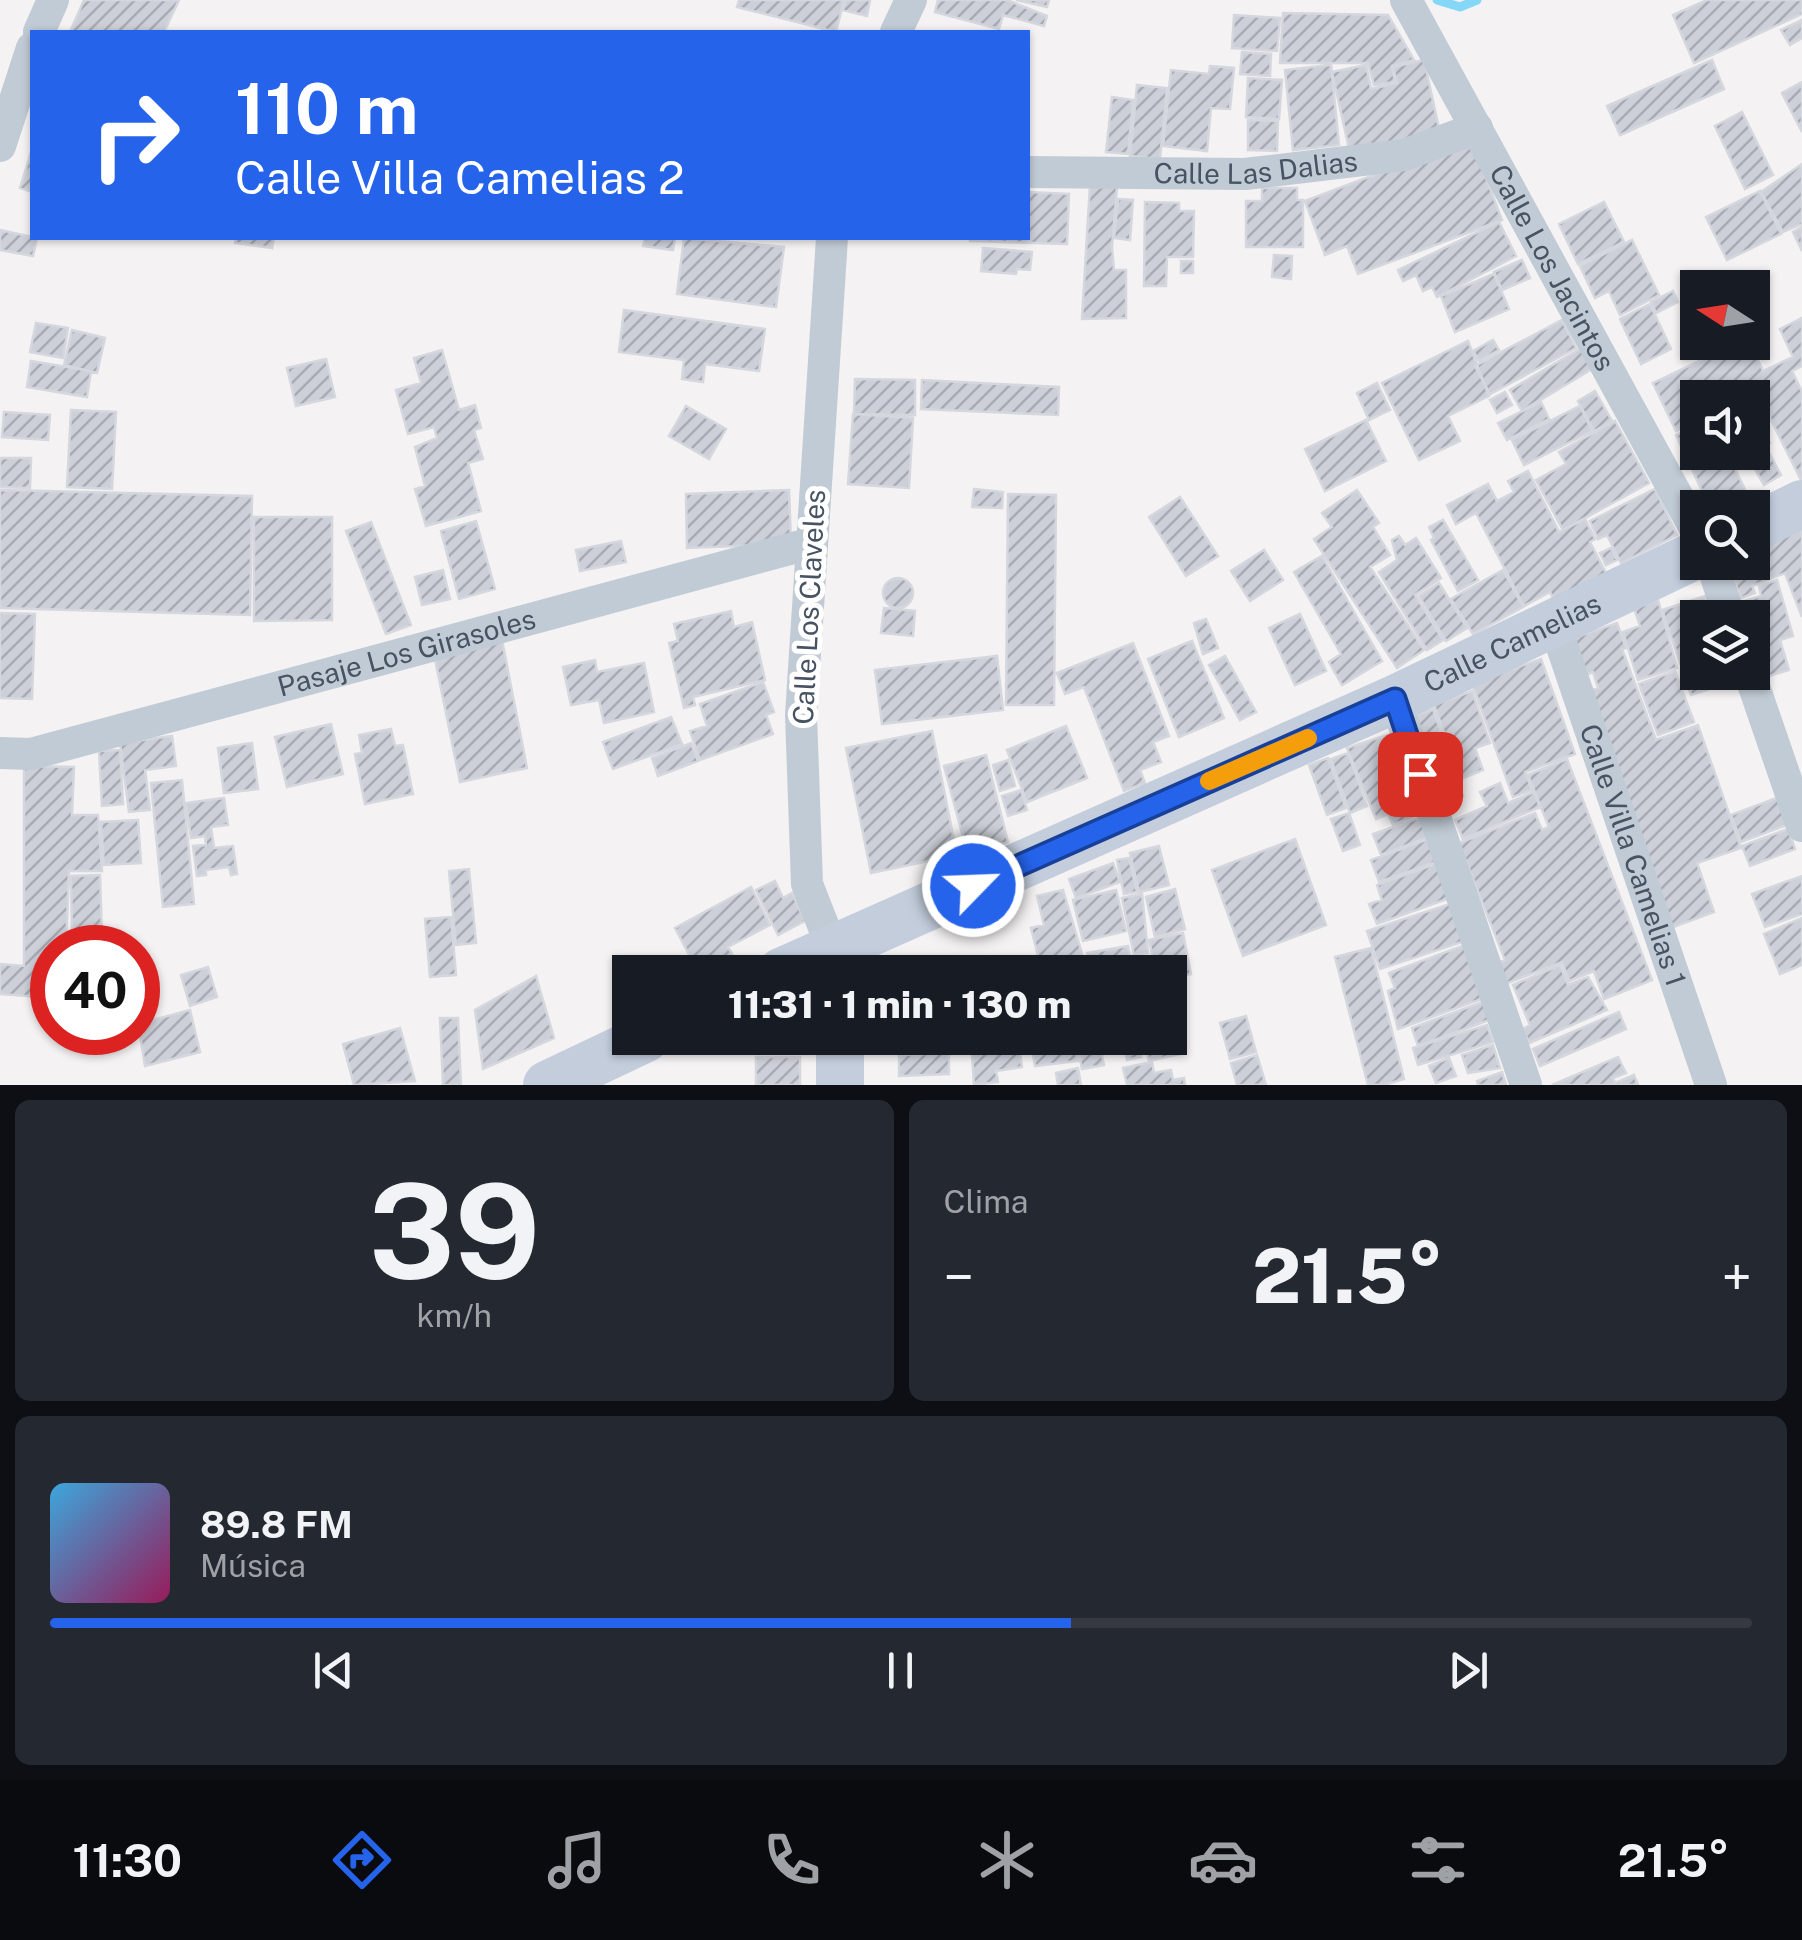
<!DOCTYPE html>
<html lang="es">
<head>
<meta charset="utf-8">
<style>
  body { margin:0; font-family:"Public Sans",sans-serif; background:#242831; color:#f1f3f6; height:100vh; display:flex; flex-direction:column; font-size:38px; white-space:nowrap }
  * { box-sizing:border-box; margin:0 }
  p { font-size:32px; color:#9ea1a6 }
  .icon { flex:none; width:55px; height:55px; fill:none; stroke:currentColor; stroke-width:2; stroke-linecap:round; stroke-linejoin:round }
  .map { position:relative; height:1085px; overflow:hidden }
  .sheet { display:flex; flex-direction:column; gap:15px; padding:15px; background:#0d0f14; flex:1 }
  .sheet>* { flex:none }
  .top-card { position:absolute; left:30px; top:30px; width:1000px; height:210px; border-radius:0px; box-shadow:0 2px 8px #0004; background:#2563eb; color:#fff; overflow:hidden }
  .needle { width:65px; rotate:282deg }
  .controls { position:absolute; left:1680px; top:270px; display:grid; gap:20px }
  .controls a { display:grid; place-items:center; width:90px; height:90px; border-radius:0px; background:#171b24; box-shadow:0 2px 8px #0004; font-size:50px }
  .speed { position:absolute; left:30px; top:925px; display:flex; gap:20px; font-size:50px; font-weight:700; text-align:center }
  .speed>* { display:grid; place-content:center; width:130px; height:130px; border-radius:50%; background:#171b24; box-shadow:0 2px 8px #0004; line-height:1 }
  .speed .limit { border:15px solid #d22; background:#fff; color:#111 }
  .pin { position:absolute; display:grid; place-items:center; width:85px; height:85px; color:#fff; margin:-42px; border-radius:20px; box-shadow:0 5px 15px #0006 }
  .me { position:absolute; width:110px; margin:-55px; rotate:66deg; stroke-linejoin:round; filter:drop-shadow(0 0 8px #0008) }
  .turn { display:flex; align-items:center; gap:35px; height:210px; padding:0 40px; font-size:45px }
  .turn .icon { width:130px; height:130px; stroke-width:2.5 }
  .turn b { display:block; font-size:70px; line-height:85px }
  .big { font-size:75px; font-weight:800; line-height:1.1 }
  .sheet .widget { flex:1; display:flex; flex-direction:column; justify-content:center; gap:15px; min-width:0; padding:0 35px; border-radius:15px; background:#242831 }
  .sheet .dial { align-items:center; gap:0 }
  .dial b { font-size:130px; line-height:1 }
  .song { display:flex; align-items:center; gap:30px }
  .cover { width:120px; height:120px; border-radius:15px; background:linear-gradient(135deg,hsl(200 70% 55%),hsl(330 70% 35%)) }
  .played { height:10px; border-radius:5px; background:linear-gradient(90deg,#2563eb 60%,#363941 60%) }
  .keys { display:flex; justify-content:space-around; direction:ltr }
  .heat { display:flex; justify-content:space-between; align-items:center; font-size:55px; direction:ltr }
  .sheet .tiles { flex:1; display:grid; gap:15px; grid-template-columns:1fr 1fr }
  .widget:last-child { grid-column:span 2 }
  .trip { position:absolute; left:612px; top:955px; width:575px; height:100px; border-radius:0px; background:#171b24; box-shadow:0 2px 8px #0004; font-weight:800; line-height:100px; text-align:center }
  .tabs { display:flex; height:160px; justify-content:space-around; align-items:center; background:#090b0e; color:#9ea1a6 }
  .tabs .icon { width:70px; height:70px }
  .tabs .on { color:#2563eb }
  .tabs b { font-size:45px; color:#f1f3f6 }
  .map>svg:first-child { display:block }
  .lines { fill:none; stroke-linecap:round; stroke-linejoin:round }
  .stream { stroke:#85d7f7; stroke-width:9 }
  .building { fill:url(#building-hatch); stroke:#d5d7de; stroke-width:2.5 }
  .street { stroke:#c1cbd5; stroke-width:32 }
  .secondary { stroke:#c3cddc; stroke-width:48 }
  .route-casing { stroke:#184099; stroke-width:25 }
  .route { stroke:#2563eb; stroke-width:18 }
  .slow { stroke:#f59e0b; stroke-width:18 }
  .labels { text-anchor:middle; stroke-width:10; stroke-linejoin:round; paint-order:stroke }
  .street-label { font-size:28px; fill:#475362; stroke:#fff }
</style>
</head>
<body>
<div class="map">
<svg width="1802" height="1085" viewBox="0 0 1802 1085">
  <defs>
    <pattern id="building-hatch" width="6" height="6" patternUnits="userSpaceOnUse" patternTransform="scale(2.5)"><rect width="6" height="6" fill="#cdd0d8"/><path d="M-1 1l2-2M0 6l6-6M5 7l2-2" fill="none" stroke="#a8abb3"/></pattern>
  </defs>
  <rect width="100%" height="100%" fill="#f4f2f2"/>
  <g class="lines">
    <path class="stream" d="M1437,0L1460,7L1477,0"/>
  </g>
  <path class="building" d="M84,0H179L164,32H70Z
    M739,0H844L836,32L737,7Z
    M846,0H870L867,16L843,10Z
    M938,0H1007L1047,16L1044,26L1003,15L999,29L935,12Z
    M1016,0H1049L1047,7Z
    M1707,0H1802V14L1694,63L1673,15Z
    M1283,13L1388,15L1414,60L1392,66L1395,82L1374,85L1368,63H1280Z
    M1234,15L1280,18L1277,51L1232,48Z
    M1802,20V38L1790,45L1781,30Z
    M1242,52L1271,54L1270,76L1240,74Z
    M1424,60L1440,133L1350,153L1332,72L1366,65L1371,89L1397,83L1393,67Z
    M1712,60L1724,89L1620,135L1607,106Z
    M1331,65L1339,145L1293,150L1285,70Z
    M1210,66L1234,68L1230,109L1211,108L1207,151L1163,146L1171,70L1209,74Z
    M1248,78L1282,80L1279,119L1246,117Z
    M1802,82V132L1782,93Z
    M1137,85L1167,88L1160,159L1130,156Z
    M1112,97L1133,100L1128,154L1106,152Z
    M1742,112L1773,175L1745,189L1715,126Z
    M1248,120L1278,121L1277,151L1248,150Z
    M1471,138L1502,220L1358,274L1347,246L1325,255L1305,201Z
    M32,149V192L20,188Z
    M1802,164V224L1783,232L1761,192Z
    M1090,185L1117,187L1112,247L1114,270H1126V318L1082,319Z
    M1262,188H1297V200H1303V247H1246V201H1262Z
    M1760,191L1781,234L1727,260L1706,217Z
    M1028,192L1069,194L1067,244L970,241V238H1028Z
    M1118,199L1133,200L1130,240L1114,238Z
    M1145,202L1179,203V211H1194L1193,257H1167L1166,286H1144Z
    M1604,202L1624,242L1578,264L1559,224Z
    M1499,222L1516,256L1437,297L1432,287L1423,291L1416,275L1403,281L1398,270Z
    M1802,227V251L1793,232Z
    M0,230L37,238L33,256L0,250Z
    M236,238H274L272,248L235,243Z
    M645,238H675L673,250L643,246Z
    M684,238L784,247L776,307L677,294Z
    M1632,240L1659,295L1620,315L1609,291L1595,298L1580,266Z
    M983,248L1032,252L1030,270L1017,269L1016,274L981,271Z
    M1274,255L1292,256L1291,279L1272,277Z
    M1522,260L1530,278L1502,290L1494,272Z
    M1181,261H1193V273H1181Z
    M1494,274L1509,309L1455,332L1441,296Z
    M1673,291L1678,302L1656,313L1651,302Z
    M1650,304L1671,349L1641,364L1620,319Z
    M624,310L765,329L759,371L705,364L703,382L682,379L684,360L619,352Z
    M1802,318V366L1792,371L1802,392V482L1757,392L1746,398H1698V421L1676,431L1653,383L1739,342H1750L1763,371L1793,357L1780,329Z
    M1562,320L1576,348L1490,394L1475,366Z
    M36,323L68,328L63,358L30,352Z
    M72,330L105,338L97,373L64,365Z
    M1493,340L1499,350L1479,361L1473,351Z
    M1468,341L1489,396L1448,416L1460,441L1419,460L1382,383Z
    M1585,346L1597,366L1522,411L1510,390Z
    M442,350L459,410L475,405L481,428L474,430L483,459L468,463L481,511L426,526L415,489L425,486L415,447L437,438L434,427L408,434L396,390L421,383L414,358Z
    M326,359L335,397L296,406L287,368Z
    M31,361L91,371L87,397L27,387Z
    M855,379L915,380V415L854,414Z
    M922,380L1059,387L1058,415L921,409Z
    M1377,383L1390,410L1369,420L1357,393Z
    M1595,391L1612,421L1594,431L1578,401Z
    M1505,392L1512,405L1497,413L1490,400Z
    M1541,402L1549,419L1507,440L1498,423Z
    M1752,404L1770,443L1752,451Z
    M686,406L726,429L709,459L669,436Z
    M1580,406L1592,431L1524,465L1512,440Z
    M71,410L116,412L112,489L67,487Z
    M4,412L50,415L48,440L2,437Z
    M853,414L913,418L909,488L848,484Z
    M1366,420L1386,461L1325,491L1305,449Z
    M1615,421L1649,483L1563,530L1536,480L1566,464L1559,452Z
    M1698,425V452H1727L1751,502L1740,508H1710L1676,435Z
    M1765,445L1781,475L1764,485L1747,455Z
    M0,458H31L30,488L0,487Z
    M1528,471L1559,532L1585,519L1595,539L1590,542L1606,573L1554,600L1550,592L1524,606L1476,513L1456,524L1447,505L1488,484L1497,501L1514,492L1508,481Z
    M974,489L1003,492L1002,508L972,507Z
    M1655,489L1677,535L1621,563L1607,535L1598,539L1590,521Z
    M0,490L252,496L250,615L0,608Z
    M789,490L791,544L687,548L686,494Z
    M1357,490L1379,523L1373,527L1390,555L1370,567L1424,650L1397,668L1314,539L1332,527L1322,513Z
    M1008,494L1056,495L1054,705H1006Z
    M1180,497L1218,556L1186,576L1149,517Z
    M254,517H332V620L254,621Z
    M1443,520L1478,580L1458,591L1431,540L1434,538L1429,527Z
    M476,521L495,589L459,599L441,531Z
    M371,522L411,625L386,634L346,531Z
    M1802,530V617L1785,573L1752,586L1755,593L1741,598L1727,562H1752V550Z
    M1399,536L1405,545L1416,538L1441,578L1415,595L1443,640L1427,650L1379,572L1397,560L1392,540Z
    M621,541L626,562L580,571L576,550Z
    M1611,548L1617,560L1606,565L1600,553Z
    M1264,550L1283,580L1250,601L1231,571Z
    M1322,556L1382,661L1342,685L1329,662L1341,654L1294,572Z
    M443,570L450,599L422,605L415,577Z
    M1503,570L1523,607L1473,634L1451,599Z
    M883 593a15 15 0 1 1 30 0a15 15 0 1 1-30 0Z
    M1777,580L1793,636L1780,640L1789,670L1760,679L1752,653V618H1742L1738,603L1761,596L1759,586Z
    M1439,583L1467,628L1446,641L1419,596Z
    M1705,596L1712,618H1698V672H1731L1734,681L1691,695L1662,610Z
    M1658,600L1677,668L1638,680L1623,632L1640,626L1634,608Z
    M884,608L915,611L913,636L881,633Z
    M731,611L734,627L752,622L765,680L693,697L695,705L684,708L669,643L678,641L674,624Z
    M0,613L35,614L32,699L0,698Z
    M1300,614L1326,671L1295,685L1269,628Z
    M1206,619L1218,648L1203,654L1194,623Z
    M1617,623L1626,648L1622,649L1656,740L1698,725L1741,848L1697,863L1714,912L1671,928L1589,691L1598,688L1593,672L1578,678L1565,641Z
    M502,640L527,768L460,782L434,654Z
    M1192,641L1224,718L1179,737L1148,659Z
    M1133,643L1169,736L1153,742L1161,762L1140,770L1145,783L1124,791L1084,687L1065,694L1057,673Z
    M997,656L1003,710L882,724L875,670Z
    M1225,656L1256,712L1240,720L1209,665Z
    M1541,659L1575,754L1525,772L1532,790L1513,797L1472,683Z
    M595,660L597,672L644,663L654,712L604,723L599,700L571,705L563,667Z
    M1675,671L1694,722L1658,735L1639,684Z
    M763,682L774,712L766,715L773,734L700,760L690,731L707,726L700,704Z
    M1472,691L1490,743L1475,748L1483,770L1461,779L1434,705Z
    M1433,709L1441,732L1433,735L1442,758L1423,765L1406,719Z
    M671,717L682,744L613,769L603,742Z
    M331,724L343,774L287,787L275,737Z
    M1066,726L1087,778L1027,802L1007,750Z
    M391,729L395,746L403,745L413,794L365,804L355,754L362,753L359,735Z
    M932,731L957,855L871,873L846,748Z
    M1393,733L1425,811L1393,825L1388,814L1376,819L1347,748Z
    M172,736L176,766L145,770L150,810L129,812L120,743Z
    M252,743L258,789L224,793L218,748Z
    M691,743L698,761L658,776L652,758Z
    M120,750L123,804L102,806L99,751Z
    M1348,753L1367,806L1350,813L1331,759Z
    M986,755L1008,842L967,852L944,766Z
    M1328,758L1346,808L1327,815L1309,765Z
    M1448,759L1463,796L1438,807L1423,770Z
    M1567,759L1652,980L1604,999L1594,971L1569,981L1562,962L1500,986L1492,966L1505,960L1459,843L1535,813L1542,830L1549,827L1528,775Z
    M1008,760L1015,786L1000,791L993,765Z
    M24,766L74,767L72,815H98L102,871H69L66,948H52V998L0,994V964L24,966Z
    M182,780L194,904L163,907L151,783Z
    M1500,783L1508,803L1534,792L1540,807L1463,839L1455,820L1487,806L1480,792Z
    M1021,790L1027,810L1008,816L1002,796Z
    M1779,797L1789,824L1741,842L1731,815Z
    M224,798L228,825L211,827L214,848L233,846L237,874L231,875L229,867L206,870V875L197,876L193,846L206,845L205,836L191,838L186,803Z
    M1349,813L1360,845L1343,851L1331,819Z
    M1422,817L1429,837L1381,855L1373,834Z
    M138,820L141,863L104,865L101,822Z
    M1788,829L1795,849L1750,866L1742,846Z
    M1431,838L1439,861L1379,882L1371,860Z
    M1295,839L1326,925L1243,956L1212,870Z
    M1159,846L1169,885L1139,892L1130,853Z
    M1129,858L1137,892L1124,894L1117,860Z
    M1113,863L1120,882L1076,898L1069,879Z
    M1438,863L1450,898L1377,924L1369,904L1382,900L1377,885Z
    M469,869L476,943L456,945L449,871Z
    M100,875L102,937H72L71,876Z
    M1802,876V914L1765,927L1752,894Z
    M775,881L783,898L792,893L805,921L778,935L756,890Z
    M751,887L770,925L728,947L734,957L705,970L698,957L692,960L675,928Z
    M1175,889L1185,929L1155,937L1146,897Z
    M1063,890L1086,967L1042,972L1031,928L1044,925L1037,896Z
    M1116,890L1126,931L1083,941L1073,900Z
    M1142,894L1148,953L1134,955L1122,898Z
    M1453,903L1465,941L1380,969L1367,931Z
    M451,917L456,975L430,977L425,919Z
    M1802,918V965L1780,974L1764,934Z
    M1183,933L1191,974L1170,978V972H1156L1149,940Z
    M1465,945L1487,997L1398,1029L1388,991L1395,988L1389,973Z
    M1128,946L1133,972H1090L1087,953Z
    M1371,948L1404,1079L1384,1085H1368L1335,957Z
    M1149,956L1151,970L1137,972L1134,959Z
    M952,957L954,972H925L923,961Z
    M998,964L999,972H957V969Z
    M1560,965L1568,985L1588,977L1607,1010L1529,1043L1523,1029L1530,1025L1513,985Z
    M208,967L217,997L190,1006L181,975Z
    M536,976L554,1038L483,1069L475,1010Z
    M1485,1001L1492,1019L1418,1046L1412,1028Z
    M190,1010L200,1052L145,1066L138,1024Z
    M1619,1012L1626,1029L1540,1066L1533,1049Z
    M1173,1016L1180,1054L1149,1061L1144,1038H1170Z
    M1246,1016L1256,1052L1230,1059L1220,1023Z
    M440,1018H458L461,1085H443Z
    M1487,1025L1493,1042L1418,1065L1413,1048Z
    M400,1028L415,1081L354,1085L343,1044Z
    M872,1038H950V1045H872Z
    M965,1038H1018L1022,1067L996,1071L998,1082L974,1085L971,1039Z
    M1030,1038H1073L1078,1061L1035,1066Z
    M1098,1038L1104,1065L1082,1069L1076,1039Z
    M1123,1038H1137L1141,1057L1127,1060Z
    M1493,1045L1500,1068L1468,1073L1462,1055Z
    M949,1053V1074L899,1076V1055Z
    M1257,1055L1266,1085H1237L1231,1063Z
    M756,1057H800V1085H756Z
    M1618,1057L1626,1073L1613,1078L1615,1083L1634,1075L1638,1085H1552Z
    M1449,1058L1456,1076L1436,1083L1429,1066Z
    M1152,1062L1154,1073L1171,1070L1173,1080L1184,1078L1185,1085H1127L1123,1068Z
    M1078,1068L1081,1085H1058L1056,1073Z
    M1502,1072L1506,1085H1478L1477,1081Z"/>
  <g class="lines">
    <g class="street">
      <path id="s1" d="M1406,0L1698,534"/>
      <path d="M39,32L53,0"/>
      <path d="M896,32L911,0"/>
      <path d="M0,146L32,48"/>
      <path id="s2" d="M1028,172L1245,174L1404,155L1477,128"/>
      <path d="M832,238L801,715L807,884L832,948"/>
      <path d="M1711,562L1730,618"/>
      <path id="s3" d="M1554,623L1711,1085"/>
      <path d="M1749,672L1802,826"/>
      <path d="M1395,699L1526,1085"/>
      <path id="s4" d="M0,753L31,754L812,543"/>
    </g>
    <g class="secondary">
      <path d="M1752,528L1802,504"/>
      <path id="s5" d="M781,972L1395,699L1698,554"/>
      <path d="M547,1085L646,1038"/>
      <path d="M840,1085V1038"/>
    </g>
  </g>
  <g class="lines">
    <defs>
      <path id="route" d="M973,886L1395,699L1420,774"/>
    </defs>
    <use href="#route" class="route-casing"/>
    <use href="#route" class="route"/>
    <path class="slow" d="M1209,781L1308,738"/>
  </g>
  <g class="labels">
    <g class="street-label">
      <text dy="10" stroke="none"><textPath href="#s2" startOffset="228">Calle Las Dalias</textPath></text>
      <text dy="10" stroke="none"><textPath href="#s1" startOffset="305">Calle Los Jacintos</textPath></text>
      <text transform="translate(809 607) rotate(-87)" y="10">Calle Los Claveles</text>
      <text dy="10" stroke="none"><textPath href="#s5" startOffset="802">Calle Camelias</textPath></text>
      <text dy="10" stroke="none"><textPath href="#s4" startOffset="420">Pasaje Los Girasoles</textPath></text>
      <text dy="10" stroke="none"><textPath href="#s3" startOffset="245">Calle Villa Camelias 1</textPath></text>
    </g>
  </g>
</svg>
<div class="controls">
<a><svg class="needle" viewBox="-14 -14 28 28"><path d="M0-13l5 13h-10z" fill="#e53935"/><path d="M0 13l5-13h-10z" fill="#9ea1a6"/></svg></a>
<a><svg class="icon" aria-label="sound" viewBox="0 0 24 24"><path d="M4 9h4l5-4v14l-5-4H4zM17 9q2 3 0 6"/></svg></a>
<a><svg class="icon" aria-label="search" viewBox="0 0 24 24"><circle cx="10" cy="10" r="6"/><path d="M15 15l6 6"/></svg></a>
<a><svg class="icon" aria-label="layers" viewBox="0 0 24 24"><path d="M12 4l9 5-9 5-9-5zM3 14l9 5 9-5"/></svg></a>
</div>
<div class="speed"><div class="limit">40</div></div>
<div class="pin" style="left:1420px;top:774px;background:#d93025"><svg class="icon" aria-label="arrive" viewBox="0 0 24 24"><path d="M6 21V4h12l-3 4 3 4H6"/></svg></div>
<svg class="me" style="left:973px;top:886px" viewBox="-20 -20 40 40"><circle r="17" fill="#2563eb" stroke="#fff" stroke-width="3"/><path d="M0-11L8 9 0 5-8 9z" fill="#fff"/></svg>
<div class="trip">11:31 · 1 min · 130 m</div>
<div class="top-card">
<div class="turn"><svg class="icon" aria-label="right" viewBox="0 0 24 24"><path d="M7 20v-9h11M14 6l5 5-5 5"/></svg><div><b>110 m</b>Calle Villa Camelias 2</div></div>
</div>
</div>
<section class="sheet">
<div class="tiles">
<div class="widget dial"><b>39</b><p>km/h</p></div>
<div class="widget"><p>Clima</p>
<div class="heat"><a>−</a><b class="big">21.5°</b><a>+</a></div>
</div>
<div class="widget">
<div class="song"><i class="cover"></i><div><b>89.8 FM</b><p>Música</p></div></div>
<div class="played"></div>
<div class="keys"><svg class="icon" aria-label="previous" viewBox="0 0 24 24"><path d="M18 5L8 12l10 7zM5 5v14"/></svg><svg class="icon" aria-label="pause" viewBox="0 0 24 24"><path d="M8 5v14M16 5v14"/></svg><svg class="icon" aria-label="next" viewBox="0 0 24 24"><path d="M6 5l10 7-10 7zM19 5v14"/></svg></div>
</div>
</div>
</section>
<nav class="tabs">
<b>11:30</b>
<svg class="icon on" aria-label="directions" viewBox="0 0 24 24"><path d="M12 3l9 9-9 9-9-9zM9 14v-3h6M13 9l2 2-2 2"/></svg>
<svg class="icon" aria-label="music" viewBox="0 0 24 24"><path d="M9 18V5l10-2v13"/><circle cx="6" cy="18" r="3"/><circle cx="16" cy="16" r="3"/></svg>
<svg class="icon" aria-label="phone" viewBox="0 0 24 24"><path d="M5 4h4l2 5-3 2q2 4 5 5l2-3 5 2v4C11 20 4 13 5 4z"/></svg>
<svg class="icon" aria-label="climate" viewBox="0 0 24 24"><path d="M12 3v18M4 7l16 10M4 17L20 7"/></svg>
<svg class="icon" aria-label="car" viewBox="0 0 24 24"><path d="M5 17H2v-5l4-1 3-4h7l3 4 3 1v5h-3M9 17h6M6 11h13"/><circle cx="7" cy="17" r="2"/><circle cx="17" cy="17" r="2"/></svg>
<svg class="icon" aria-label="filters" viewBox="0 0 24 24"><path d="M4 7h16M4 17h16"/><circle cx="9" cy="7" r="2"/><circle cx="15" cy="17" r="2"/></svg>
<b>21.5°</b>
</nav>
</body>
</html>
